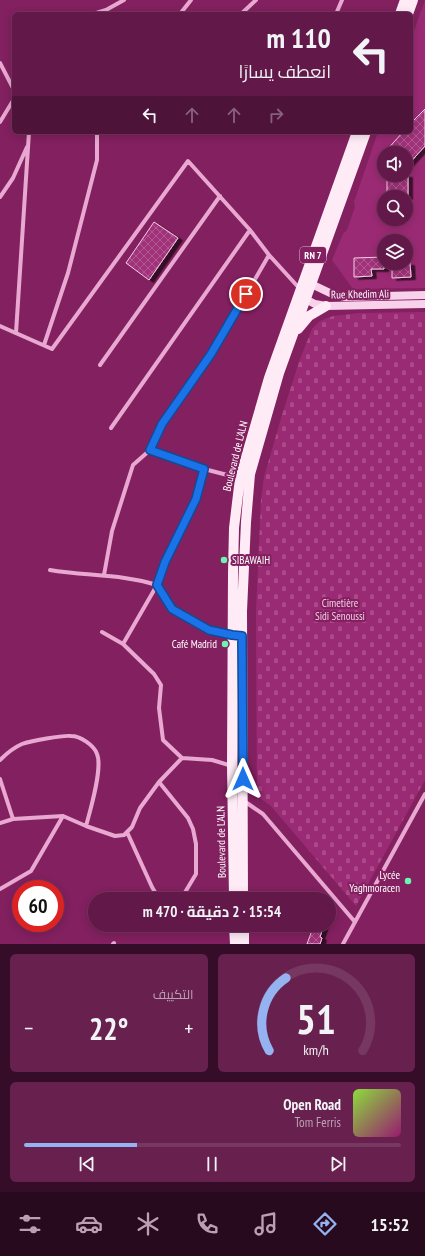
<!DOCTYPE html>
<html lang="ar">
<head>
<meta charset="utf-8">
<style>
  body { margin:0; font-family:"PT Sans Narrow",Cairo,sans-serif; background:#68214f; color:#f1f3f6; direction:rtl; height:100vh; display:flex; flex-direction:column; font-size:15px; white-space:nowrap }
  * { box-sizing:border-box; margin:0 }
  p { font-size:13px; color:#bba0b4 }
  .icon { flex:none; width:22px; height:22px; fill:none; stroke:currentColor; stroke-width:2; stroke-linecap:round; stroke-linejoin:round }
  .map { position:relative; height:944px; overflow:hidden; direction:ltr }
  .sheet { display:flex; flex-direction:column; gap:10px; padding:10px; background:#360d28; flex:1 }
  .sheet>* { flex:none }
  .banner { position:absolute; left:12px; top:12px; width:401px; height:122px; border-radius:6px; box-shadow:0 2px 10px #0003,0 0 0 1px #763760; direction:rtl; background:#621848; color:#f1f3f6; overflow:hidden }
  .fabs { position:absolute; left:377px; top:146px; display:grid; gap:8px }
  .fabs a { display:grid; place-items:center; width:36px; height:36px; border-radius:50%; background:#621848; box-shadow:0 2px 10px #0003,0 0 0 1px #763760; font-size:20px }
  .speed { position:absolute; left:12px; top:880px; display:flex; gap:8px; font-size:20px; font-weight:700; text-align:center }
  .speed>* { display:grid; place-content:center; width:52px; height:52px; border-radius:50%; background:#621848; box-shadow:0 2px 10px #0003,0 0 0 1px #763760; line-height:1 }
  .speed .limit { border:6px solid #d22; background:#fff; color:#111 }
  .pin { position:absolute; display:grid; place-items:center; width:34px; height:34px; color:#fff; margin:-17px; border:2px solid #fff; border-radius:50%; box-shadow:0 1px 4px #0007 }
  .me { position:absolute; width:44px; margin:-22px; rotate:0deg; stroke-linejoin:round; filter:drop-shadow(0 0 3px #0008) }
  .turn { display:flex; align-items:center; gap:14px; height:84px; padding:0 16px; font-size:18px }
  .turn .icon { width:52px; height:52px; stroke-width:2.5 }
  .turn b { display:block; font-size:28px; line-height:34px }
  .lanes { display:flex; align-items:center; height:38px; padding:0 16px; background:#0003; justify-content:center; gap:20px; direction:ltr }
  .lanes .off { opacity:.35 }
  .big { font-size:30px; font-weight:700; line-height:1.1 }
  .sheet .tile { flex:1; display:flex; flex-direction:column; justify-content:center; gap:6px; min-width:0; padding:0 14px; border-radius:6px; background:#68214f }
  .sheet .dial { align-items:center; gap:0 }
  .dial svg { height:104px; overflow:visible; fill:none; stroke:#763760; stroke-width:7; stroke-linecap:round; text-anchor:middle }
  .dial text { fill:#f1f3f6; stroke:none }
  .song { display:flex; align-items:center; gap:12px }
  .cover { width:48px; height:48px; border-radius:6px; background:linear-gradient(135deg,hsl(90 70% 55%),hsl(320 70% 35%)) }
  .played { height:4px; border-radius:2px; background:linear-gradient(90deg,#95b2f1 30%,#763760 30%) }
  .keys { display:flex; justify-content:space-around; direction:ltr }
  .heat { display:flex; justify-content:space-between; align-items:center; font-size:22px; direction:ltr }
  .sheet .tiles { flex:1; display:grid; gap:10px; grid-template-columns:1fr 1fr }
  .tile:last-child { grid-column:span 2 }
  .trip { position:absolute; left:88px; top:892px; width:248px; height:40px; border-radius:20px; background:#621848; box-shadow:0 2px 10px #0003,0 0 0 1px #763760; font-weight:700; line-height:40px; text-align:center; direction:rtl }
  .dock { display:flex; height:64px; justify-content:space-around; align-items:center; background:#270a1d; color:#bba0b4 }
  .dock .icon { width:28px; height:28px }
  .dock .current { color:#95b2f1 }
  .dock b { font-size:18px; color:#f1f3f6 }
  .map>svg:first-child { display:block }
  .cemetery { fill:url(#cemetery-stones) }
  .pitch { fill:#9b2a74; fill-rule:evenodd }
  .building { fill:url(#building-cross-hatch); stroke:#f7cce8; filter:url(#shadow) }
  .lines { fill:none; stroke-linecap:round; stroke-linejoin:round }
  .street { stroke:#e9a8d2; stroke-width:4 }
  .secondary { stroke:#f7d2ea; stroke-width:8 }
  .primary { stroke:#feebf6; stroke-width:10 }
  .route-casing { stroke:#114b97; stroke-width:10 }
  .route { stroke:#1a73e8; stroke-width:7 }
  .poi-dot { fill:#69f6b0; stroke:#832060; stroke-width:1.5 }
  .labels { text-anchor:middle; stroke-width:4; stroke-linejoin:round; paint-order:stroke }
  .shield { fill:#832060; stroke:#dabccf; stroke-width:1 }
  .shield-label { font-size:10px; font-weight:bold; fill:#fff }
  .street-label { font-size:11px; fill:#fff; stroke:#832060 }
  .poi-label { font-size:11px; fill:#fff; stroke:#832060; text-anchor:end }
  .park-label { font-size:11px; fill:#f7cce8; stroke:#832060 }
</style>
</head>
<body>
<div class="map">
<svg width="425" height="944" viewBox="0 0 425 944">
  <defs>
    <pattern id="cemetery-stones" width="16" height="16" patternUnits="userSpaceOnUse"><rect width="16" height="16" fill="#9b2a74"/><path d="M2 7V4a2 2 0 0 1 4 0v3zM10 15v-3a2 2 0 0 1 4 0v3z" fill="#aa4a89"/></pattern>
    <pattern id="building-cross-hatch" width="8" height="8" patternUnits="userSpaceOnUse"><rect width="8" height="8" fill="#a03079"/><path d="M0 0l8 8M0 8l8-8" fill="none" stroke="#b35994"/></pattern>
    <filter id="shadow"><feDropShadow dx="4.5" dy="2.5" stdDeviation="0" flood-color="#0009"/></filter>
  </defs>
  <rect width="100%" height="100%" fill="#832060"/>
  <path class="cemetery" d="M425,312V780L356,906L271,806L257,796L256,611L261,500L264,477L282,415L300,359L312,329L320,321L333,316L359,313Z"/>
  <path class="pitch" d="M425,0V288L353,289L332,260L343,234L347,230L355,207L354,202L378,132H411V39ZM384,153H406V175H384ZM384,197H406V219H384ZM384,241H406V263H384Z"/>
  <path class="building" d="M425,109V146L406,167V153H384L403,132H411V123Z
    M387,175H408V197H387Z
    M154,222L178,238L149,280L126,263Z
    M384,257V269H371L372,276L354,277V258Z
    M392,263H410L411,277L392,278Z
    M314,925H324L320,937L322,938L320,944H307Z"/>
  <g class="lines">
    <path class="street" d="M93,14L106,10L124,0
      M180,14L191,0
      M241,14L256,0
      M336,14L342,0
      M0,63L14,90
      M0,122L14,99
      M0,197L13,178L27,147
      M0,326L52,349L188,161L250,230L269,255L300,289
      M16,333L29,132
      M44,345L68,273L97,160V132
      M100,365L220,196
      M111,428L250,230
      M150,450L204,469L239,478
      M204,469L196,499L165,562L157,585L172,609L209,630L231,635
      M50,570C85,576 123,574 157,585L123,644L154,674L161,685L159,708L163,740L182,758
      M104,575L112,531L133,465L150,450L162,424L197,374L224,333L269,255
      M102,632L123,644
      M0,760C6,754 15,747 22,744C30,741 63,735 71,736C80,736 94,745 97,754C103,768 90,811 86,826
      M0,779L13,819
      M159,782L188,818L193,829L196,844V874L181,899
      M244,801L263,814L355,922
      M0,823L13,819L63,816L86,826L115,836L124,835L132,827L140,808L159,782L182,758L212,760L232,766
      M127,832L152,887L159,899
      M0,889L31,871L63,816
      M113,944L114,943
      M343,944L425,794"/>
    <path class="secondary" d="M307,282L330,293L344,297L425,295
      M301,297L315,304L326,306L425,304"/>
    <path class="primary" d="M400,14L405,0
      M408,14L413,0
      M298,329L309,316L326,306
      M234,899L232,766L233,573L234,528L240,478L269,378L357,132
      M243,899L242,611L246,522L250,474L279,373L366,132
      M234,925L235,944
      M244,925V944"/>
  </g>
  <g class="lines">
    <defs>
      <path id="route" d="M243,779L242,636L232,635L209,630L172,609L157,585L165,562L196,499L204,469L150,450L162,424L211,354L246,294"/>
    </defs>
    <use href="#route" class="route-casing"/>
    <use href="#route" class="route"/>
  </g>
  <g class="poi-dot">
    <circle cx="224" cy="560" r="4"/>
    <circle cx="225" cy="644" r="4"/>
    <circle cx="408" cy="881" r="4"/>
  </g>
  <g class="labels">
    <rect class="shield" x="300" y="247" width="26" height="16" rx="3"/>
    <g class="shield-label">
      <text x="313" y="259">RN 7</text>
    </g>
    <g class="street-label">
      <text transform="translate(360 294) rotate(-1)" y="4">Rue Khedim Ali</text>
      <text transform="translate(235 456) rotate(-76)" y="4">Boulevard de L'ALN</text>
      <text transform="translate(221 842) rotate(-91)" y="4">Boulevard de L'ALN</text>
    </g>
    <g class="poi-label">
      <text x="232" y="564" text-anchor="start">SIBAWAIH</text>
      <text x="217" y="648">Café Madrid</text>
      <text x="400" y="879">Lycée<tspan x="400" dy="13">Yaghmoracen</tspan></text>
    </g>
    <g class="park-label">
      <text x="340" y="607">Cimetière<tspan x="340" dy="13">Sidi Senoussi</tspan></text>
    </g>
  </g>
</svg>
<div class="fabs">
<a><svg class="icon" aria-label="sound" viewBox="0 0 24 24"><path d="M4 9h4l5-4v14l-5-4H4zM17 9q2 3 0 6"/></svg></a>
<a><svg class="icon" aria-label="search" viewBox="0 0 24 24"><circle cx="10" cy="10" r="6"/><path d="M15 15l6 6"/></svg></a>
<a><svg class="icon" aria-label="layers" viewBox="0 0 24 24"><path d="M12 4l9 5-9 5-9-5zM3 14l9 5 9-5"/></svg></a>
</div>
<div class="speed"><div class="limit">60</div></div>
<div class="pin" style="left:246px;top:294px;background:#d93025"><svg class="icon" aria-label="arrive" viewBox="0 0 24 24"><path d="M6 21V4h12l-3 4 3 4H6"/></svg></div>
<svg class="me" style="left:243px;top:779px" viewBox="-20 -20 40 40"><path d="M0-17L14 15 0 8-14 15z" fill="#1a73e8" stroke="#fff" stroke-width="4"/></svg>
<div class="trip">15:54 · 2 دقيقة · 470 m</div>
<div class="banner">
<div class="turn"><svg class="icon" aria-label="left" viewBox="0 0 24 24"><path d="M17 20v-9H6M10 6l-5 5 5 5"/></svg><div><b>110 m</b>انعطف يسارًا</div></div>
<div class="lanes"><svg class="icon" aria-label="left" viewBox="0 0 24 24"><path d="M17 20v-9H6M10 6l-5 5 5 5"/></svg><svg class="icon off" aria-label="ahead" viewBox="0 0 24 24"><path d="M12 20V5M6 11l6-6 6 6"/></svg><svg class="icon off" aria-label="ahead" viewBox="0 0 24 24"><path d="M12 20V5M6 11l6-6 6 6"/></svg><svg class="icon off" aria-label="right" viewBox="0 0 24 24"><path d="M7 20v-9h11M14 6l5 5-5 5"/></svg></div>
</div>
</div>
<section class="sheet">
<div class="tiles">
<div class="tile dial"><svg viewBox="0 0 100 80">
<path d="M14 69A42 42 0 1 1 86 69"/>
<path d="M14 69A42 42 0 0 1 27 13" stroke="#95b2f1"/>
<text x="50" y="56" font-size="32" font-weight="700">51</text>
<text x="50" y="72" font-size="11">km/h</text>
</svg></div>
<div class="tile"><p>التكييف</p>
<div class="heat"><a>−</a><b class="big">22°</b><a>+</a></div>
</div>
<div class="tile">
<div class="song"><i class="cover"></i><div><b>Open Road</b><p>Tom Ferris</p></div></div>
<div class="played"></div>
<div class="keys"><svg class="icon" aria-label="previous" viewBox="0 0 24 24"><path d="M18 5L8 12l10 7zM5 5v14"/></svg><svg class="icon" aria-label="pause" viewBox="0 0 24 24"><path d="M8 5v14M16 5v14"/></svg><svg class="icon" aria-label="next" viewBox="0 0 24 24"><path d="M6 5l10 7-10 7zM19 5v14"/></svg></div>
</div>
</div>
</section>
<nav class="dock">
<b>15:52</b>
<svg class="icon current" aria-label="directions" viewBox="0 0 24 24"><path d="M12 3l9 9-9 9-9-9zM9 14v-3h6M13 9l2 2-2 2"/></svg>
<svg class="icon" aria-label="music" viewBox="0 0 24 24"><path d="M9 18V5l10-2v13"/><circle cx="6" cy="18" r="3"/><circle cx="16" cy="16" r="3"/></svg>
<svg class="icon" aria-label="phone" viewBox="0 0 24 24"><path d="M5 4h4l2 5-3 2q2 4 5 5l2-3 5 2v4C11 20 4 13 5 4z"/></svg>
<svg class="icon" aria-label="climate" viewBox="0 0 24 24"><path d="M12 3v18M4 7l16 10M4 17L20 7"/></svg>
<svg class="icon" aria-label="car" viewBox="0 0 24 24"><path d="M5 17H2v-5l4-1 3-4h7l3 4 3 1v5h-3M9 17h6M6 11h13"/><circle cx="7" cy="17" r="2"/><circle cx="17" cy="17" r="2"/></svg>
<svg class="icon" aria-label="filters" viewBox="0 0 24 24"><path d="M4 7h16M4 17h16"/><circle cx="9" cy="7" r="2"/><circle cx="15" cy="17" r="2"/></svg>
</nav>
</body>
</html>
